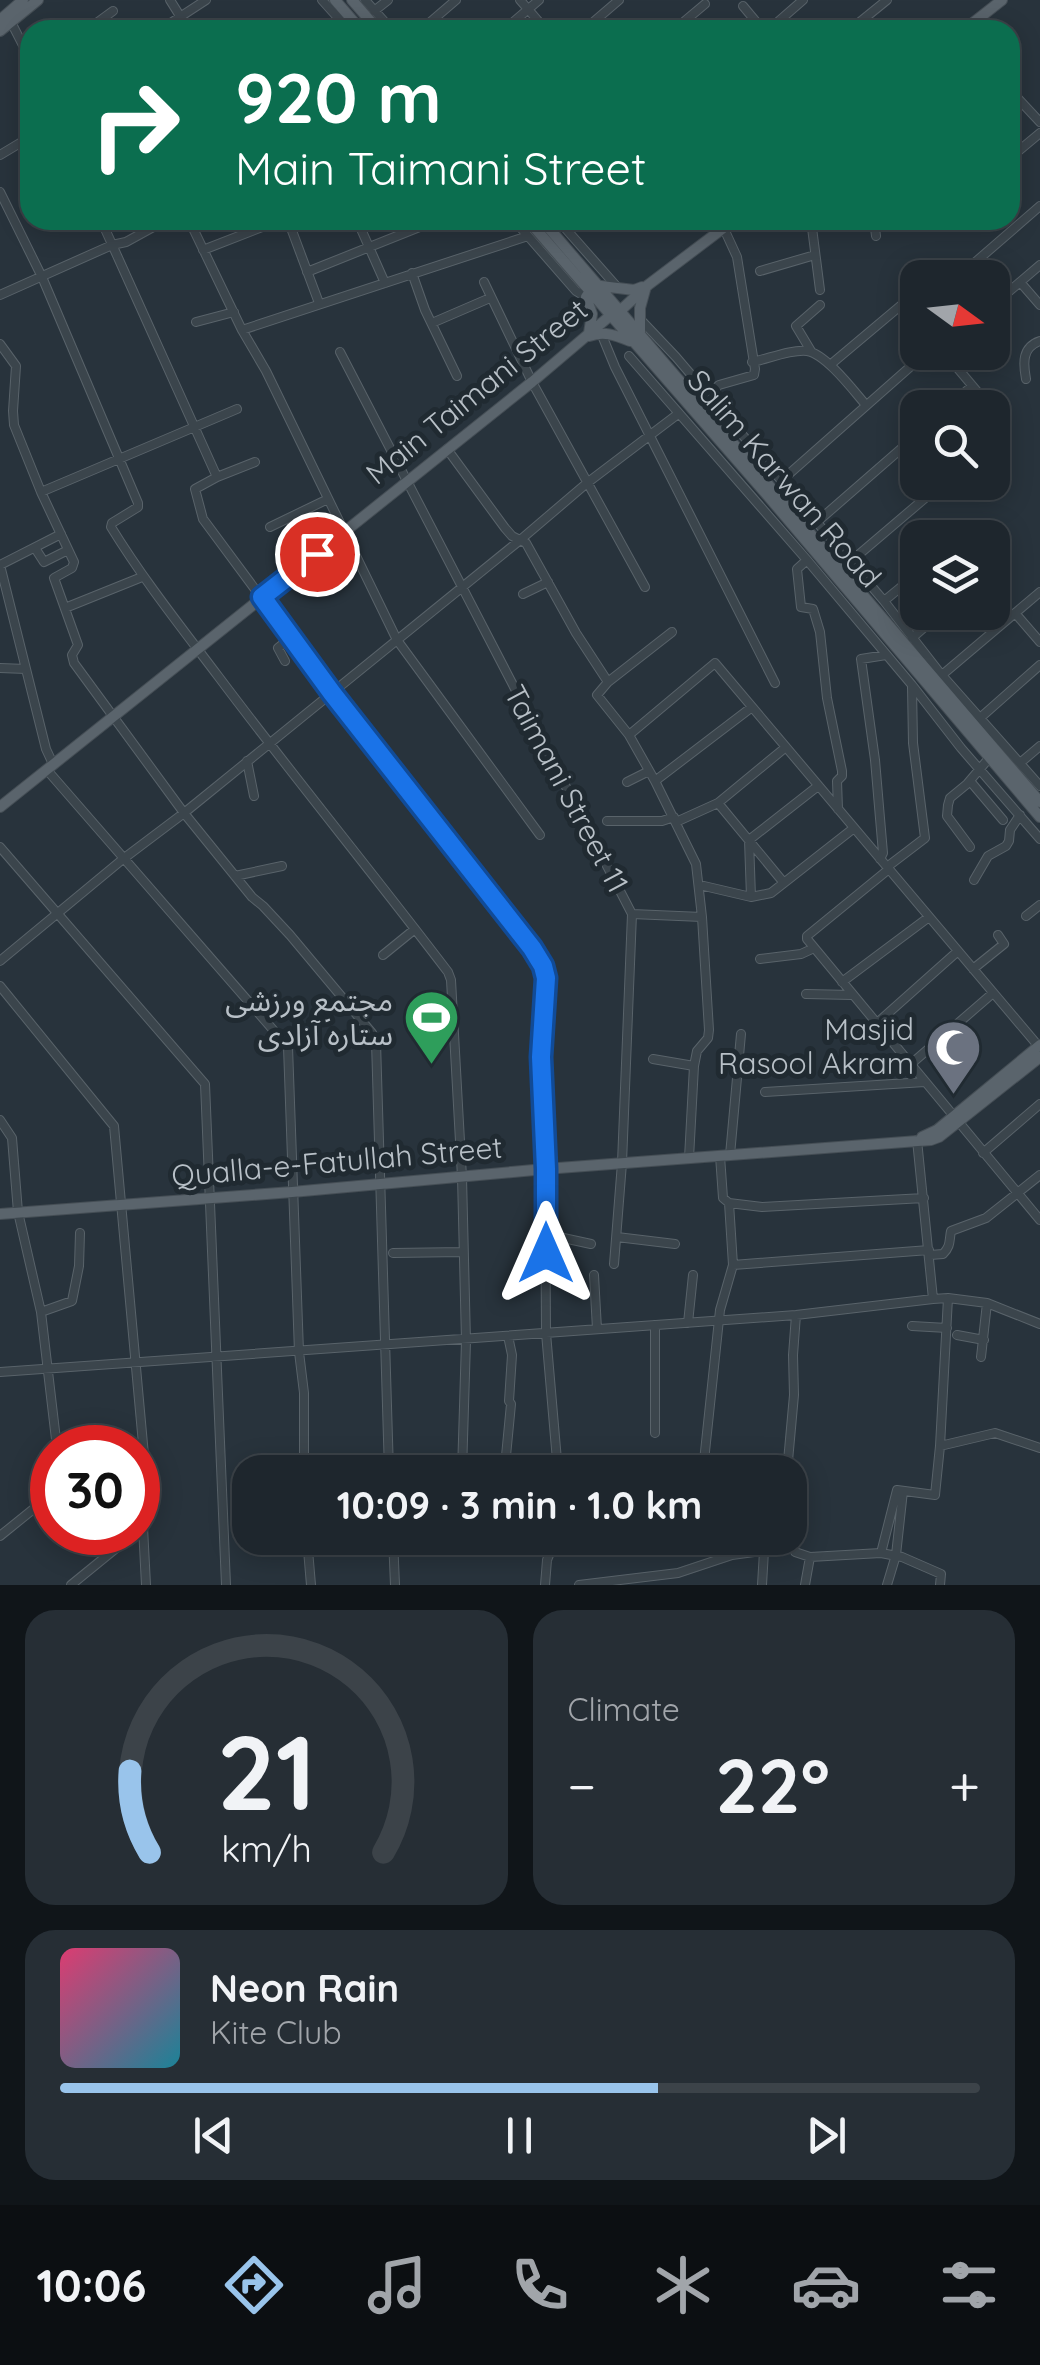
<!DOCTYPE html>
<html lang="en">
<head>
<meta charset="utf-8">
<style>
  body { margin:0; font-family:Quicksand,"Noto Sans Arabic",sans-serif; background:#262e35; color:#f1f3f6; height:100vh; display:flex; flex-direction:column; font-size:38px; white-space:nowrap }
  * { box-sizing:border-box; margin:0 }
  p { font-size:32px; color:#a1a5aa }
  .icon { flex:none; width:55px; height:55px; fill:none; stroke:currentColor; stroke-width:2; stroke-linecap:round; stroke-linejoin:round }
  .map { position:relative; height:1585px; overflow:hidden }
  .panel { display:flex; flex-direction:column; gap:25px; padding:25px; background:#101519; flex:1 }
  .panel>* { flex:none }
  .banner { position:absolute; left:20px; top:20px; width:1000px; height:210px; border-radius:30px; box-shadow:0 5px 25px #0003,0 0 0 2px #3c4349; background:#0b6e4f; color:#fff; overflow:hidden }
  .needle { width:65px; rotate:105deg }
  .buttons { position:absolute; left:900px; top:260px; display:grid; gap:20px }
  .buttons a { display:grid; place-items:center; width:110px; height:110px; border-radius:20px; background:#1e262d; box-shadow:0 5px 25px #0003,0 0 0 2px #3c4349; font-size:50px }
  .speed { position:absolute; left:30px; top:1425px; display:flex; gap:20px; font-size:50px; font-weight:700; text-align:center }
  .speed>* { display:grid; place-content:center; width:130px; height:130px; border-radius:50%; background:#1e262d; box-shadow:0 5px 25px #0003,0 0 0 2px #3c4349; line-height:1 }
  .speed .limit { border:15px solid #d22; background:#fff; color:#111 }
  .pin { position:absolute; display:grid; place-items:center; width:85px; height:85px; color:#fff; margin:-42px; border:5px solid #fff; border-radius:50%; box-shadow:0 2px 10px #0007 }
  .me { position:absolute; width:110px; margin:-55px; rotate:0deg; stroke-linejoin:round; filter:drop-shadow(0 0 8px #0008) }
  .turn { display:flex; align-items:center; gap:35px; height:210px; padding:0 50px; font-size:45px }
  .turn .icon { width:130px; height:130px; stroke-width:2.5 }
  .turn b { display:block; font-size:70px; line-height:85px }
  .big { font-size:75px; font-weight:800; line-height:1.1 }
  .panel .card { flex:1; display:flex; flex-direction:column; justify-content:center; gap:15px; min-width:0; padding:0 35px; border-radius:30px; background:#262e35 }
  .panel .dial { align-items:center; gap:0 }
  .dial svg { height:260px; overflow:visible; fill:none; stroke:#3c4349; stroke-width:7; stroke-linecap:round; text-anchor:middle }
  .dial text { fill:#f1f3f6; stroke:none }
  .song { display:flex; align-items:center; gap:30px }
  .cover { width:120px; height:120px; border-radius:15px; background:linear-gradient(135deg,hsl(340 70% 55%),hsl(190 70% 35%)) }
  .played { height:10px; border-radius:5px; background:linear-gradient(90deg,#99c4eb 65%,#3c4349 65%) }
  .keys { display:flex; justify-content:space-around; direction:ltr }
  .heat { display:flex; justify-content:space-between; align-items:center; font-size:55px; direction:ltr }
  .panel .tiles { flex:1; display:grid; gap:25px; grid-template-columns:1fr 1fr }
  .card:last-child { grid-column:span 2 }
  .trip { position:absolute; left:232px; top:1455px; width:575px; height:100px; border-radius:30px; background:#1e262d; box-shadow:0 5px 25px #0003,0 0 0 2px #3c4349; font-weight:800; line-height:100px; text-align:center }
  .menu { display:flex; height:160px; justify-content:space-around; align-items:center; background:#0c0f12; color:#a1a5aa }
  .menu .icon { width:70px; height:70px }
  .menu .selected { color:#99c4eb }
  .menu b { font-size:45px; color:#f1f3f6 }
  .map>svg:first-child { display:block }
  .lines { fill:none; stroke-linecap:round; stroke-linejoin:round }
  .minor-casing { stroke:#59636a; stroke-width:10 }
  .major-casing { stroke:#454e55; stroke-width:12 }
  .minor { stroke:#3b454c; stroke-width:8 }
  .major { stroke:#5a646c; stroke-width:10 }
  .route-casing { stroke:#114b97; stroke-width:25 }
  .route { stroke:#1a73e8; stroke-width:18 }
  .labels { text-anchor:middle; stroke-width:10; stroke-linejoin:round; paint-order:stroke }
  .street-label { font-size:30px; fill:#b8c0c7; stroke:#202a31 }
  .poi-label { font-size:30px; fill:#b8c0c7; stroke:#202a31; text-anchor:end }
</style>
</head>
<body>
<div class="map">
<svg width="1040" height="1585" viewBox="0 0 1040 1585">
  <rect width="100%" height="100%" fill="#28333c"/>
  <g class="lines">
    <defs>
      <path id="minor" d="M170,0L180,16
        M322,0L349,30
        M365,0L392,30
        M520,0L546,30
        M743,6L758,24L772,27L803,0
        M374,11L388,0
        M11,22L30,59
        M87,30L113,11
        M160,30L206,0
        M323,30L345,25
        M421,30L456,0
        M504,30L539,0
        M584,30L619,0
        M674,30L705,4
        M850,30L887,0
        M1010,90L1040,122
        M0,155L30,137
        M1010,158L1040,133
        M0,192L42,277L138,503V507L112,523L111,527C143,579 181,627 218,676C293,776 372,872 448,972L451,980L462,1177L466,1341L462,1472
        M101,220L217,477L195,489L203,519L332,693L532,948L543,966L545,978L541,1067L545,1169L546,1333L558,1472
        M189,220L242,330L266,371L397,640L540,835
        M288,220L319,303
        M357,220L385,283
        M514,220L576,291L586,297
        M558,220L618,288
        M811,220L820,290
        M874,220L876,236
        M928,226L935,220
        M203,250L280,220
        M760,271L815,255
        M307,272L437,220
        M412,273L425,310L457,376
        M957,278L1040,206
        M484,282L532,382L645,587
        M1020,282L1040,305
        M0,295L112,245L126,242L166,220
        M992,306L1040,265
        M639,318L676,357L884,601L940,673L1040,786
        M196,322L234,312
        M432,323L490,298
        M242,330L528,236
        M601,333L615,367L775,683
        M0,344L16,366L13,411L14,425L41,492L74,562L72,568L54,578L78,645L72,655L74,663L184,813L252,897L263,906L290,935L372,1033L376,1042L389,1472
        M811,351L796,326L820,305
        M340,352L632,914L622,1163L614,1264
        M944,352L991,408
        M629,356L807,560L912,685L961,748L1040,839
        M752,362C768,359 791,349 807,351C826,354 853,390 866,405
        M830,365L918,291
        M1026,379C1023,363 1022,347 1040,341
        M708,395L719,385L754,375L755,369L737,257L720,220
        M947,408L972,386
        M992,409L1005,424L1006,430L992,442
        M447,449L505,528L512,536L526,543L576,633L608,682
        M217,477L255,462
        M781,481L927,352
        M41,492L237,409
        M817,522L918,434
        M270,527L328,499
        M960,538L973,527L977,526L989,538
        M992,541L1005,555V560L992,572
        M35,548L44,562L68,550
        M807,560L797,569L801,607L813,609L820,632L827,698L842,771V776L837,781L838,809
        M850,562L944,482
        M0,565L46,749L53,764
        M0,565L61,534
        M523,594L548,582
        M884,601L918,573
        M65,608L142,577
        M1015,613L1040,642
        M672,632L608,682L597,695L629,735L655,781L696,864L702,917L709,1030L708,1038L697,1051L694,1066L689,1158
        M912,638L942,612
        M285,661L278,648L292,637
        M0,668L26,669
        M942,675L1040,592
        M980,718L1040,665
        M629,735L715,663L1040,1048
        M247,761L254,796
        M1020,763L1040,746
        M47,770L288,1047L299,1352L304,1393V1472
        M655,781L752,707
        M970,781L1003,820
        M627,782L649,771
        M718,803L784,883
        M607,821H662L674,817
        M676,822L718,803L786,747
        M0,847L205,1084L226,1585
        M970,847L947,816L948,805L950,798L967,784L990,757
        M880,859L883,853L875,760L861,659L886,655
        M887,867L925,838L913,743L912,687
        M889,869L807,936V939L1040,1220
        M235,876L282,866
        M974,880L988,856L1006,846L1009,841L1010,830L1020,815
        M704,886L751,897L771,893L854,828
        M751,897L749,840L818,786
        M632,914L702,917
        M1026,916L1040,905
        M383,955L415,929
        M760,959L801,954L814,948
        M0,961L123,859L184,813L519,541L587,483L678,414
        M973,969L1004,944L998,935
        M842,982L929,917
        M0,986L114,1126L145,1466L148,1521L138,1531
        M806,994L852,995
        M876,1024L958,951
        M653,1059L694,1066
        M911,1064L993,993
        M765,1092L925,1082
        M0,1120L12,1138L18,1212L41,1312L57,1448
        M983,1153L1040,1104
        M730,1155L741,1034
        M729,1203L762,1207L924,1198
        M545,1234L591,1244
        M617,1237L675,1244
        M393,1253L463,1252
        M930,1255L943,1254C951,1246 949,1241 951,1231L986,1218L1040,1175
        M733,1265L929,1250
        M594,1275L597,1329
        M948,1298L987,1303L1040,1324
        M933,1299L948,1298L940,1446
        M41,1312L72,1301L79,1266L80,1233
        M688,1323L693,1275
        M912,1326L947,1328
        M957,1335L984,1340
        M981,1357L987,1303
        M0,1372L796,1315L933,1299L917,1140
        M655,1433V1325
        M704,1461L720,1310L733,1265L729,1203L723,1198L720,1156
        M502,1472L506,1456L511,1404L509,1401L512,1355L508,1336
        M787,1472L794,1395L793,1355L796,1315
        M790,1526L794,1533L793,1547
        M143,1527L146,1585
        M0,1536L52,1494
        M307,1538L311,1585
        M393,1538L395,1585
        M881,1553L897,1490L935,1495L940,1446L995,1433L1040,1448
        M71,1585L136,1532
        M545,1585L547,1560L556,1538
        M579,1585L678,1573L732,1555L793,1547L795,1552L810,1557L881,1553L902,1557L941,1574L940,1585
        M762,1585L764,1551
        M805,1585L810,1557
        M887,1585L896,1555L903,1491"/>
      <path id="major" d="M335,0L361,30
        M352,0L378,30
        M0,20L23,0
        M964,30L1002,0
        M0,31L38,0
        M528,220L768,496L1040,817
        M542,220L1040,802
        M601,286L634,290L642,287
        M621,310L648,285L734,220
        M640,332V308L645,290
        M589,333L592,314L586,297L590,291
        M589,336C604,331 615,335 630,341
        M0,807L532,382L611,315
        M922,1137L937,1130L1040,1045
        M0,1214L292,1192L545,1169L931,1140L939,1137L1040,1057"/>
    </defs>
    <use href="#minor" class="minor-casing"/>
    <use href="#major" class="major-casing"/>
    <use href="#minor" class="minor"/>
    <use href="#major" class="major"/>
  </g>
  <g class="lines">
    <defs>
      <path id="route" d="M317,554L262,597L332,693L532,948L543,966L546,978L541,1057L546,1169V1253"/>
    </defs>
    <use href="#route" class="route-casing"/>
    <use href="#route" class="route"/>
  </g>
  <defs>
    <symbol id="stadium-pin" viewBox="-11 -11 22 30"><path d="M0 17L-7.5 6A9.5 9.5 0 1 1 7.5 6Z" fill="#2e9e5b" stroke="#202a31"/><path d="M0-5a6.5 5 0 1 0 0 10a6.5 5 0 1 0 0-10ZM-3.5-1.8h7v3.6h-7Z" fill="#fff"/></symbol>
    <symbol id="mosque-pin" viewBox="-11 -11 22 30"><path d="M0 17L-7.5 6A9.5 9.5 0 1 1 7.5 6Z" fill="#6b7280" stroke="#202a31"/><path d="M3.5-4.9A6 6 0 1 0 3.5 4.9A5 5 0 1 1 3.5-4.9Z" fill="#fff"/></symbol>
  </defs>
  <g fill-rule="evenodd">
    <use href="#stadium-pin" x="400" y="986" width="63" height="86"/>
    <use href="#mosque-pin" x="922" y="1016" width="63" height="86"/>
  </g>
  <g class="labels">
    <g class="street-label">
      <text transform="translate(477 392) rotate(-39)" y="10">Main Taimani Street</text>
      <text transform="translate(784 479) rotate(49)" y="10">Salim Karwan Road</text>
      <text transform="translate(566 789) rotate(62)" y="10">Taimani Street 11</text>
      <text transform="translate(337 1162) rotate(-5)" y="10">Qualla-e-Fatullah Street</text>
    </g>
    <g class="poi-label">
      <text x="393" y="1011">مجتمع ورزشی<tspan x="393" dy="34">ستاره آزادی</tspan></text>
      <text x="914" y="1040">Masjid<tspan x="914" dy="34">Rasool Akram</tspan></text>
    </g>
  </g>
</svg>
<div class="buttons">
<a><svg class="needle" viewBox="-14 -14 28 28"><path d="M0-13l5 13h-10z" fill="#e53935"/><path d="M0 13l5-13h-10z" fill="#a1a5aa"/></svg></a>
<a><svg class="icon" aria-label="search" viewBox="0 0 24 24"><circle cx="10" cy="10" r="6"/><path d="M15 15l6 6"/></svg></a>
<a><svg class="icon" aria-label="layers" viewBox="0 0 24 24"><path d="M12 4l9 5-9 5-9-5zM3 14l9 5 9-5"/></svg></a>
</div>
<div class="speed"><div class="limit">30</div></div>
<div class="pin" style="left:317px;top:554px;background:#d93025"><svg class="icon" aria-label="arrive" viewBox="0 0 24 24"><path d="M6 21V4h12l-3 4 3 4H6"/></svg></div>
<svg class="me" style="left:546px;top:1253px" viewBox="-20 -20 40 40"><path d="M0-17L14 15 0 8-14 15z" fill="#1a73e8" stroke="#fff" stroke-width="4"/></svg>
<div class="trip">10:09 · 3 min · 1.0 km</div>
<div class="banner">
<div class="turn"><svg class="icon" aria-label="right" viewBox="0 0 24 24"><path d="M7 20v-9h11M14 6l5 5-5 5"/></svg><div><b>920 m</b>Main Taimani Street</div></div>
</div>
</div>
<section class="panel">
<div class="tiles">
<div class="card dial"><svg viewBox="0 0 100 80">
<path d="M14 69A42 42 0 1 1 86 69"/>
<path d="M14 69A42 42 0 0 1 8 44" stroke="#99c4eb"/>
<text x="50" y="56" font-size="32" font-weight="700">21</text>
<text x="50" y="72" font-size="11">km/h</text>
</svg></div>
<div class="card"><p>Climate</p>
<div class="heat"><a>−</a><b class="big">22°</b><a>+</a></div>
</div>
<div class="card">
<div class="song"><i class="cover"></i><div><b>Neon Rain</b><p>Kite Club</p></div></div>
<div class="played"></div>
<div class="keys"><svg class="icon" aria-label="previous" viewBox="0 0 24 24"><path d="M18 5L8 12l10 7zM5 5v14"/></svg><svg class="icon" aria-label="pause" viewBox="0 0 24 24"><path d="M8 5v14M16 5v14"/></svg><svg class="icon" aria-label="next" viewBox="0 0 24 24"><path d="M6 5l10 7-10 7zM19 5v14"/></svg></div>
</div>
</div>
</section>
<nav class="menu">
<b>10:06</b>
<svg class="icon selected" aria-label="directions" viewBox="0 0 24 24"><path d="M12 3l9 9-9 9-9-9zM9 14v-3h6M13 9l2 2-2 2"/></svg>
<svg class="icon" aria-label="music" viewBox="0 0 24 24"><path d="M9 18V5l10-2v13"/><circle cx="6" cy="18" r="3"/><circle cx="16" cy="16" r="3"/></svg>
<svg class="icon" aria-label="phone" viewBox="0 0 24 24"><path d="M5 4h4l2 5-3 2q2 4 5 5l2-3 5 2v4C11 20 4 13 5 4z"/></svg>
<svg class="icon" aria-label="climate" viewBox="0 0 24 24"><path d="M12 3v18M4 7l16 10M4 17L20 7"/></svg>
<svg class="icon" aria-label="car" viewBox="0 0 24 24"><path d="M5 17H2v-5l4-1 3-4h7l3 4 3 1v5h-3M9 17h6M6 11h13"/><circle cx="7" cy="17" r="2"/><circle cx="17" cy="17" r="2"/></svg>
<svg class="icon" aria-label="filters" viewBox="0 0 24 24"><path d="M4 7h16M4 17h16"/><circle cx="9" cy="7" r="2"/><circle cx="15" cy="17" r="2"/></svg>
</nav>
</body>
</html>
